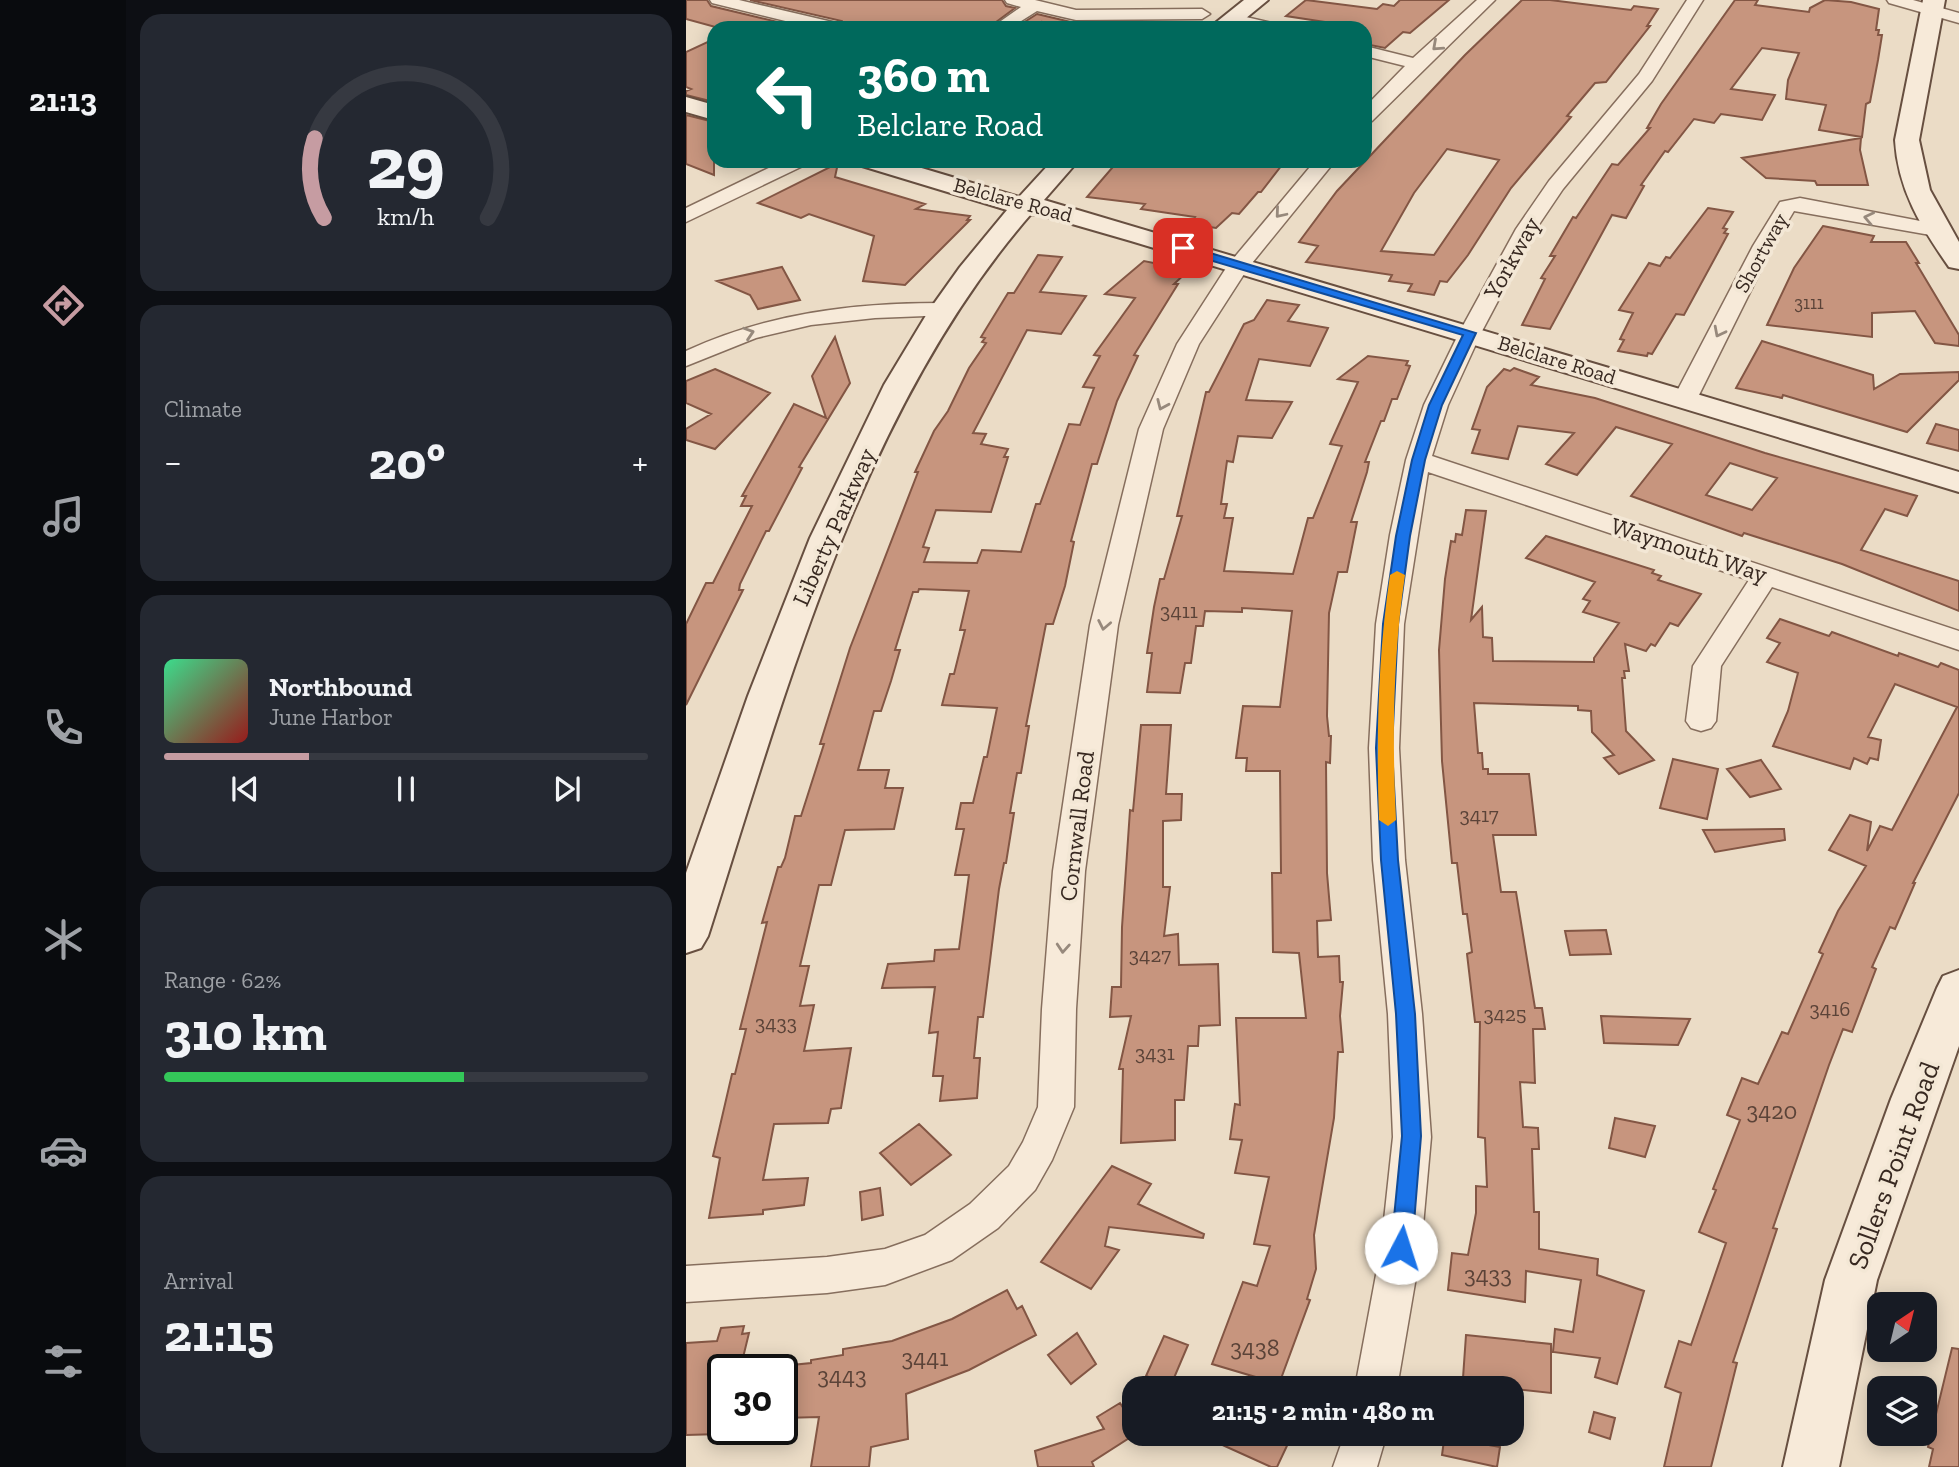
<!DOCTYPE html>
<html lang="en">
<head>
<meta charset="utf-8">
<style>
  body { margin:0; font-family:"Zilla Slab",serif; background:#242831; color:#f1f3f6; height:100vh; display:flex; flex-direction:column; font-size:26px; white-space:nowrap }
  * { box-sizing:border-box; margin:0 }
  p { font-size:23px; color:#9ea1a6 }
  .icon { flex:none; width:38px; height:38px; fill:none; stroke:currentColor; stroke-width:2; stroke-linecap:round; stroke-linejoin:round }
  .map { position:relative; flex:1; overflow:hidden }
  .panel { display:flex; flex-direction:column; gap:14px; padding:14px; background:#0d0f14; width:560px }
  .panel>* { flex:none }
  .guide { position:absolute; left:21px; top:21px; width:665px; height:147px; border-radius:21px; box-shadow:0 4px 18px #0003; background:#00695c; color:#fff; overflow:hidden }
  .needle { width:46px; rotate:35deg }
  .fabs { position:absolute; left:1181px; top:1292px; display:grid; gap:14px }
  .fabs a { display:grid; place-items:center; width:70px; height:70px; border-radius:14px; background:#171b24; box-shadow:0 4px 18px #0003; font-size:35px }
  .speed { position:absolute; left:21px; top:1354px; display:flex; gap:14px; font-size:35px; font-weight:700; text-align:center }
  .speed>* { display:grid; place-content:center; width:91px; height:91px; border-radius:50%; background:#171b24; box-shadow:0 4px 18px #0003; line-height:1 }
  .speed .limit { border:4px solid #111; border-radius:10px; background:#fff; color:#111 }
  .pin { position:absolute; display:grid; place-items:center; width:60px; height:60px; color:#fff; margin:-30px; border-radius:14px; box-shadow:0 4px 10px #0006 }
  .me { position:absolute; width:77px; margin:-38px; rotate:5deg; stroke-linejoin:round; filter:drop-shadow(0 0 5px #0008) }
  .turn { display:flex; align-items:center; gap:24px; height:147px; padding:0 35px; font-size:32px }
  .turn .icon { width:91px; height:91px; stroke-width:2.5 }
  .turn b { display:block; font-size:49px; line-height:60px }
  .big { font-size:52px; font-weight:800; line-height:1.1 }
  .panel .widget { flex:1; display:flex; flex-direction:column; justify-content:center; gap:10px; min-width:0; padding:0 24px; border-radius:21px; background:#242831 }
  .panel .dial { align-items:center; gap:0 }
  .dial svg { height:182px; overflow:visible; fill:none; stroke:#363941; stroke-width:7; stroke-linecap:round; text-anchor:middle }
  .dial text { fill:#f1f3f6; stroke:none }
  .song { display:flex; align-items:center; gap:21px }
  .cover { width:84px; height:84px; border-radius:10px; background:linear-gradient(135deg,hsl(150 70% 55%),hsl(0 70% 35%)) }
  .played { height:7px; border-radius:4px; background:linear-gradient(90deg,#c69ca2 30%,#363941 30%) }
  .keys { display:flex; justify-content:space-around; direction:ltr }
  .heat { display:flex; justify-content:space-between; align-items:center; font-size:38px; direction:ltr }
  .charge { height:10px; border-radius:5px; background:linear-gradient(90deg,#34c759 62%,#363941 0) }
  .trip { position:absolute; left:436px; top:1376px; width:402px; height:70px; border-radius:21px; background:#171b24; box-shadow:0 4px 18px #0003; font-weight:800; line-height:70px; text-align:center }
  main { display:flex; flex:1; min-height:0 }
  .dock { display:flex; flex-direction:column; width:126px; justify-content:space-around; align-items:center; background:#090b0e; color:#9ea1a6 }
  .dock .icon { width:49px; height:49px }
  .dock .current { color:#c69ca2 }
  .dock b { font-size:32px; color:#f1f3f6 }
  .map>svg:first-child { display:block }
  .building { fill:#c7957e; stroke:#835644; stroke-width:2; fill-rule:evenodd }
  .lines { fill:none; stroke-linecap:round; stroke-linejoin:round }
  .street-casing { stroke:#866e5d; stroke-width:3 }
  .secondary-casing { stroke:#674f40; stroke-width:4 }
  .street { fill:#f7ead9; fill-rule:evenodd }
  .secondary { fill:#f7ead9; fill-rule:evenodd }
  .oneway { stroke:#97897c }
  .route { fill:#1a73e8; stroke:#114b97; stroke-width:2 }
  .slow { fill:#f59e0b }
  .labels { text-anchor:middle; stroke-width:7; stroke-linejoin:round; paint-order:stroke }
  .far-number-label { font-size:18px; fill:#5b4338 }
  .far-street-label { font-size:21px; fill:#372820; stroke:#f3e7d5 }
  .number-label { font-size:21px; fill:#5b4338 }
  .street-label { font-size:24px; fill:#372820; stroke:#f3e7d5 }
  .near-number-label { font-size:24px; fill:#5b4338 }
  .near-street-label { font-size:28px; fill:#372820; stroke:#f3e7d5 }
</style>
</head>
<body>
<main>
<nav class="dock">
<b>21:13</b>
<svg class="icon current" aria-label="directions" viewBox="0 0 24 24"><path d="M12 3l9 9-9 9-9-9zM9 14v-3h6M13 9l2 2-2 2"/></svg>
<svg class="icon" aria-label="music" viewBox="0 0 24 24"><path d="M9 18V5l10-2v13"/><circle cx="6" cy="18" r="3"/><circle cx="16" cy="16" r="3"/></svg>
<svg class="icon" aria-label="phone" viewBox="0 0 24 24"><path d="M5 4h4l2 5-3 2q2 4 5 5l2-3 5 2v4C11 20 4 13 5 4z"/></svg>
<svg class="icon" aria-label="climate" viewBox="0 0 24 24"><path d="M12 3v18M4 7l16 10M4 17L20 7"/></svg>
<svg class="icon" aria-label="car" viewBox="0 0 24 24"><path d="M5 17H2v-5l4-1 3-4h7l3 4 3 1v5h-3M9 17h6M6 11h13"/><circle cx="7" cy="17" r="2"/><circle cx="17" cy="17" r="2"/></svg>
<svg class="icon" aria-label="filters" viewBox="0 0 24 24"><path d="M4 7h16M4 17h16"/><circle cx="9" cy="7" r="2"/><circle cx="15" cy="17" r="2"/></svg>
</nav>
<section class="panel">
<div class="widget dial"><svg viewBox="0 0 100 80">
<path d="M14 69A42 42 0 1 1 86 69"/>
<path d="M14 69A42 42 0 0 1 10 34" stroke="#c69ca2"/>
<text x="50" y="56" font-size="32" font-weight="700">29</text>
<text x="50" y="72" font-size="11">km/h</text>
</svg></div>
<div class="widget"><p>Climate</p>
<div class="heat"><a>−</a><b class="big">20°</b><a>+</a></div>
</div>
<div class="widget">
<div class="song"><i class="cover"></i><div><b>Northbound</b><p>June Harbor</p></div></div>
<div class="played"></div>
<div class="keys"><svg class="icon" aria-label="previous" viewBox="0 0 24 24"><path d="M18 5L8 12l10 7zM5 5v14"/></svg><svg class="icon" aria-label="pause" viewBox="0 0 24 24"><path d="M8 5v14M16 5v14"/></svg><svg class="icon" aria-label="next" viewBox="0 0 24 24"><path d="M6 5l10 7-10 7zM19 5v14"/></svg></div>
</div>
<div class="widget"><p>Range · 62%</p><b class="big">310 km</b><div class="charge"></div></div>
<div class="widget"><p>Arrival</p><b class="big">21:15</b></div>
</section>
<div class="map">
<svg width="1273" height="1467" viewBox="0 0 1273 1467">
  <rect width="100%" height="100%" fill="#ebdcc6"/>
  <path class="building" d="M0,0H21L25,6L117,28H33L0,19Z
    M64,0H316L320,6L329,8L302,28H159L156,21Z
    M620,0L691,9L697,4L708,6L714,0H763L724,33L717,32L699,48L679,44V28L600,16Z
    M836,0H864L945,10L948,6L972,9L961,26H964L920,82L909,83L881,116L885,117L825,188L782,255L761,282L754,281L748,295L722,291L726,284L703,281L706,275L620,262L632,246L613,242L651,191L779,55ZM761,149L813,160L748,255L695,251L728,193Z
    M1049,0H1072L1069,5L1123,12L1124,8L1139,0L1165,2L1193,9L1190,30H1193L1192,35H1196L1192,60L1184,102L1180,104L1176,137L1133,130L1140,105L1100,99L1102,80L1113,53L1076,48L1045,89L1089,95L1076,120L1035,114L1028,123L1008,119L982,152L979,151L955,185L958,186L940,218L926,215L864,329L836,325L859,279L855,278L869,256H864L887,217L890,218L926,164L932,165L964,128H961L975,104Z
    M351,14L389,23H399L394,27L356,22V28H329Z
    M28,39V102L0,95V91L5,89L0,87V52Z
    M0,115L28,122V175L0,164Z
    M1175,138L1174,150L1182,185H1131L1129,181L1080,178L1056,158Z
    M432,161H599L575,192H572L553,214L546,213L530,228L504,224L509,217L455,209L459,204L401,197Z
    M152,163L149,177L239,204L230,209L284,216L281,220H284L219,285L177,281L188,236L123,214L115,218L72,203Z
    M1022,208L1047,212L1037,228L1041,229L1038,233L1042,234L998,315L990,314L966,354L962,353L961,356L932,351L938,340L934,339L947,313L933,310L963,263L974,266L980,257L984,258Z
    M1137,226L1188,236L1185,242H1220L1233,263H1230L1273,335V346L1249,343L1229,311L1186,313V337L1081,325L1108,268Z
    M352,255L376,257L354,292L400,296L375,334L341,330L287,433L300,434L295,444L322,449L318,457H322L305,512L250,510L237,547L243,548L238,562L291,563L296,550L335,552L350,504H354L383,424L394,425L408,388L397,387L414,356L408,355L449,298L419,294L458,261L503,270L488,284H492L448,355L452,356L431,401L411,464H406L385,541L388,542L379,586L367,624H360L340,726H343L335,773H331L324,813H328L320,863H318L313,889L297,1017H292L288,1058H294L291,1098L254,1101L257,1076H247L252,1032L243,1033L249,987L196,988L202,964L248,961L249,950L273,949L283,875H269L278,829H270L275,803H287L298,757H301L311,708L256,705L264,674H268L279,630H274L283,591L233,589L232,592H227L209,650H214L205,681L195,711H188L172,770H203L199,788H217L208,829L159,830L145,885H133L114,966H123L114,1006L128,1005L118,1051L165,1048L155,1108L145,1109L142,1123L88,1124L77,1180L122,1178L118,1205L77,1210V1214L23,1218L34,1158L27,1156L46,1074H49L60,1029H54L81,922L76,923L92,867H95L99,858L109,816H115L138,744H134L164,648L232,472H229L248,431L262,411L283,368L300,343L296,342L299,338L295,337L322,293H328Z
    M96,267L114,300L72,309L64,295L31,281Z
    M581,300L613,305L602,321L642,328L624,366L573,359L560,400L606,402L586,438L552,436L547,462L541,461L535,504H541L538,518H547L538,571L607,574L622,518H627L656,446L644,444L672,382L652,379L682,356L722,361L720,365L724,366L711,399H706L698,421H695L679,462H683L681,472L665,522H671L661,572H652L643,613L641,716L643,736H645L644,763L640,762L641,873L645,920L631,921L632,957L653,956L654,982H657L654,1016L657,1052H652L648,1118L628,1235L630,1269L621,1299L624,1300L593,1384L526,1364L557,1282L571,1286L584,1246L568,1244L583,1177L549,1173L556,1140L544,1139L549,1104L554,1105L550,1018H620L613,953L587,952L586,873H595L594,771H560L561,758H550L557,706L594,707L606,611L556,608V612L519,611L517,626H510L505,663H499L494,693L461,692L466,653H461L468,607L474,579H478L496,516H491L520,392H523L558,324L568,320Z
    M149,337L164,383L113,467L116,468L83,531H80L54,584L53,590H57L0,705V624L20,583H27L66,506H55L60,496H56L108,404L140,418L126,376Z
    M1076,341L1187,375L1188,389L1214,374L1273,372V380L1221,432L1097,395L1096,398L1050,388Z
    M828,368L853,377L845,385L909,398L1079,453L1231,496L1221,516L1199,509L1175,550L1273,581V611L1156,564L1058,533L1056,536L945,496L986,444L930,427L891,475L860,464L888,433L832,426L822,459L786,453L794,430L786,429L801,387L818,369L824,371ZM1044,463L1091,478L1066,510L1020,495Z
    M29,369L84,393L29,449L0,440V429L25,414L0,403V381Z
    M1250,424L1273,430V451L1241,443Z
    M780,510L800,511L785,620L796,607L797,637L806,638L807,661L908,662V658L933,623L897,612L904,601L897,599L909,582L840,558L860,536L968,570L966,573L975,576L972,580L1015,594L992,626L984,623L969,646L965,644L960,651L939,644L943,671H938L939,678H936L940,731L968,760L933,774L918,758L928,755L906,732L905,711L892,710V706L788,703L792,753H796L797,769H802V774H843L850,835H807L815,892H830L849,1008H856L859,1029H847L849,1083L834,1082L837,1127L852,1128L853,1149H846L848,1212H853V1249L912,1259L911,1275L958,1291L931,1384L909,1377L914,1358L867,1352L869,1329L887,1332L895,1280L840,1271L839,1302L762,1290L766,1253L782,1255L790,1213V1186L801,1187L799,1138L792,1137L794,1022H789L781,954L786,952L781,914H777L771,863H766L756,761L753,650L759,579L765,541L769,542L770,534L776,535Z
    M1094,619L1143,636L1146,632L1212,656L1213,653L1252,667L1255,663L1273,670V793L1227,883H1229L1209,929L1204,927L1186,967L1190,969L1166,1032L1157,1029L1143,1065L1087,1228L1091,1229L1047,1362L1051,1363L1025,1467H978L995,1393L979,1387L993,1341L1005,1345L1040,1243L1013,1232L1030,1190L1027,1189L1054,1120L1041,1115L1056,1078L1072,1084L1096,1032L1102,1034L1137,954L1133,952L1152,911L1180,866L1143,850L1164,815L1185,822L1181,851L1194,826L1206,830L1271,707L1209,684L1182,737L1195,740L1192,760L1184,758L1181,764L1168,758L1164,769L1087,746L1102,711L1112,673L1081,662L1094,643L1081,638Z
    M455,725H485L480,794H496L495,820L477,821V887H484L478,936L492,934L493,965L532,964L534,1025L513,1026L512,1046H502L498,1100H489V1140L435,1143L437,1069H433L445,1016L424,1017L426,987H435L436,927L444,810L447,811Z
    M987,759L1032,769L1021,819L974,808Z
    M1075,760L1095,789L1064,797L1041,769Z
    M1098,829L1099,840L1029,852L1017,830Z
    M920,930L925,954L884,955L879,931Z
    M915,1016L1004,1019L992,1045L918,1043Z
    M929,1118L969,1126L959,1157L923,1148Z
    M233,1124L265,1155L225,1185L194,1153Z
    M426,1166L465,1184L452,1204L518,1234L517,1238L423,1227L419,1246L433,1250L405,1289L355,1262Z
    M194,1188L197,1215L176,1220L174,1192Z
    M321,1290L331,1309L336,1306L350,1335L283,1370L220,1394L222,1439L185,1447L183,1467H125L133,1417L96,1418V1366L125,1363V1360L157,1355V1349L206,1341L266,1319Z
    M58,1326L56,1334L63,1333L54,1370H37L34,1434L0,1435V1343L31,1341L35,1328Z
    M391,1333L410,1364L385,1384L362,1355Z
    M780,1335L865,1344V1393L801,1386V1381L777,1378Z
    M478,1336L502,1345L485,1385L460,1376Z
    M1266,1348L1273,1349V1467H1243L1247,1449L1242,1447Z
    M434,1403L445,1420L448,1419V1433H451L406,1462L408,1467H352L349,1451L418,1429L411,1417Z
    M908,1412L929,1418L924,1439L903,1432Z
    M510,1433H607L591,1467H585Z
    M759,1433H803L802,1445L814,1447L811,1467L756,1455Z"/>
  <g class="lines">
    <defs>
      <path id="street" d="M24,0H53L155,24L157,28H128L26,3Z
        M319,0H349L390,10L516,9L524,14L516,19L390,20L351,11L324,28H305L335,7L321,3Z
        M791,0H809L686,121L679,123V107L719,66L679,56V46L727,58Z
        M1001,0H1017L966,81L877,189L850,229L795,333L762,405L746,456L1273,631V650L1086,587L1035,666L1030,721L1025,728L1015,731L1005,728L1000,721L1007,666L1063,580L742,472L718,624L713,748L719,860L736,1014L745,1137L735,1248L711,1388H669L695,1248L707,1137L702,1014L687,860L683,748L690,624L704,535L720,460L738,405L773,333L830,229L863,181L953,74Z
        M1201,0H1227L1273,13V23L1203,3Z
        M547,14L590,24L592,28H563L541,23L539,19L541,15Z
        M97,161H122L119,165L0,222V208Z
        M629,161H649L562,268L513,344L477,429L432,625L399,871L390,1009L388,1107L366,1160L349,1190L312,1228L266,1260L199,1285L141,1293L0,1302V1266L141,1257L199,1249L239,1235L284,1204L323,1166L337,1142L352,1107L356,1009L367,871L404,625L453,429L491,344L542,265Z
        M1114,198L1250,224L1257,226L1260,230L1257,234L1250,236L1108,211L1087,246L1011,399L1007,404H991L987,399L1067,246L1094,202Z
        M257,303L265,305L268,310L265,315L189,318L125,325L70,338L0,366V351C82,313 167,303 257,303Z
        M659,1433H701L691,1467H647Z"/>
      <path id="secondary" d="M558,0H582L548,28H523Z
        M1237,0H1259L1233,140L1244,190L1273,242V269L1263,267C1235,227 1212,190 1209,140Z
        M0,97L28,105V120L0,112Z
        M173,161H212L333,197L366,161H392L358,200L1273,472V492L445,241L355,215L345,214C175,409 99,694 22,936L15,948L0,953V873L62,696L124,538L198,385L242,312L274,267L321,210L176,166Z
        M1273,970V1046L1191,1280L1153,1467H1097L1139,1280L1205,1099L1251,988L1257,976Z"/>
    </defs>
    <use href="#street" class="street-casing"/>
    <use href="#secondary" class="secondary-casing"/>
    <use href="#street" class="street"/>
    <use href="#secondary" class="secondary"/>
  </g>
  <defs><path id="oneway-chevron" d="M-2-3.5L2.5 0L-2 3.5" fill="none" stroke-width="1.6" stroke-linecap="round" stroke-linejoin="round" transform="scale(1.75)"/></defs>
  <g class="oneway">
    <use href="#oneway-chevron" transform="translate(751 46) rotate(138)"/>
    <use href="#oneway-chevron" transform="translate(594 213) rotate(130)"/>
    <use href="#oneway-chevron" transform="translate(1183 218) rotate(-168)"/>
    <use href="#oneway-chevron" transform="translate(1033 332) rotate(117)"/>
    <use href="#oneway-chevron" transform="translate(63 333) rotate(-18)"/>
    <use href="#oneway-chevron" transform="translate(476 405) rotate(114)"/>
    <use href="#oneway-chevron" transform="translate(418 625) rotate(101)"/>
    <use href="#oneway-chevron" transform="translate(377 948) rotate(94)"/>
  </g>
  <path class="route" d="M493,246H501L790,333L756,405L739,460L724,536L712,624L706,748L712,860L729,1014L735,1136L726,1248L723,1255L715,1257L708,1255L705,1248L716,1136L710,1014L695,860L690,748L697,624L710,536L726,460L743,405L777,335L493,251Z"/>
  <path class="slow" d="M711,571L719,575C707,656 706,738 710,820L702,826L693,820C690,738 692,656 704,575Z"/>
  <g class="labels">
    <g class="far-number-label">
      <text x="1123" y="309">3111</text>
    </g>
    <g class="far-street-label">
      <text transform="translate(327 200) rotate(15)" y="7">Belclare Road</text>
      <text transform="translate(1075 253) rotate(-61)" y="7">Shortway</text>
      <text transform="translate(871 360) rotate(17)" y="7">Belclare Road</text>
    </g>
    <g class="number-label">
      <text x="493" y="618">3411</text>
      <text x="793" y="822">3417</text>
      <text x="464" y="962">3427</text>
      <text x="1144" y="1016">3416</text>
      <text x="819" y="1021">3425</text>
      <text x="90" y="1030">3433</text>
      <text x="469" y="1060">3431</text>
    </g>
    <g class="street-label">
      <text transform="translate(826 258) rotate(-61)" y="8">Yorkway</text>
      <text transform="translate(148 527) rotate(-66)" y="8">Liberty Parkway</text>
      <text transform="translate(1003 550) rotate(18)" y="8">Waymouth Way</text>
      <text transform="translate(391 826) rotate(-83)" y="8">Cornwall Road</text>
    </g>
    <g class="near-number-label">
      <text x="1086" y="1119">3420</text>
      <text x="802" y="1283">3433</text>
      <text x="569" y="1356">3438</text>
      <text x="239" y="1366">3441</text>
      <text x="156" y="1384">3443</text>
    </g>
    <g class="near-street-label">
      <text transform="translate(1207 1165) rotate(-70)" y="10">Sollers Point Road</text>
    </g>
  </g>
</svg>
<div class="fabs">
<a><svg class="needle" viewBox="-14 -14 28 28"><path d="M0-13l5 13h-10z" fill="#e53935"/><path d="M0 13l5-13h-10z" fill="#9ea1a6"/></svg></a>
<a><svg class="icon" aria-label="layers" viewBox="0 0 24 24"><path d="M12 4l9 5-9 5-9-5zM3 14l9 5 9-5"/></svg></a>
</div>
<div class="speed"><div class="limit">30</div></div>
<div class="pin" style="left:497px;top:248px;background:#d93025"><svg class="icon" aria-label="arrive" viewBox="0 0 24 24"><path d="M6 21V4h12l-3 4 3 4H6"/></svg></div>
<svg class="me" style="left:715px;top:1248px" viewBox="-20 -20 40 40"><circle r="19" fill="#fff"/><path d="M0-13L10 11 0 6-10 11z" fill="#1a73e8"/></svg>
<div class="trip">21:15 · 2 min · 480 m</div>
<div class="guide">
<div class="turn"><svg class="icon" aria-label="left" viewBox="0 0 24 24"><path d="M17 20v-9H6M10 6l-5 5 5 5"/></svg><div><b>360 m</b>Belclare Road</div></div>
</div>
</div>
</main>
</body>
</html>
